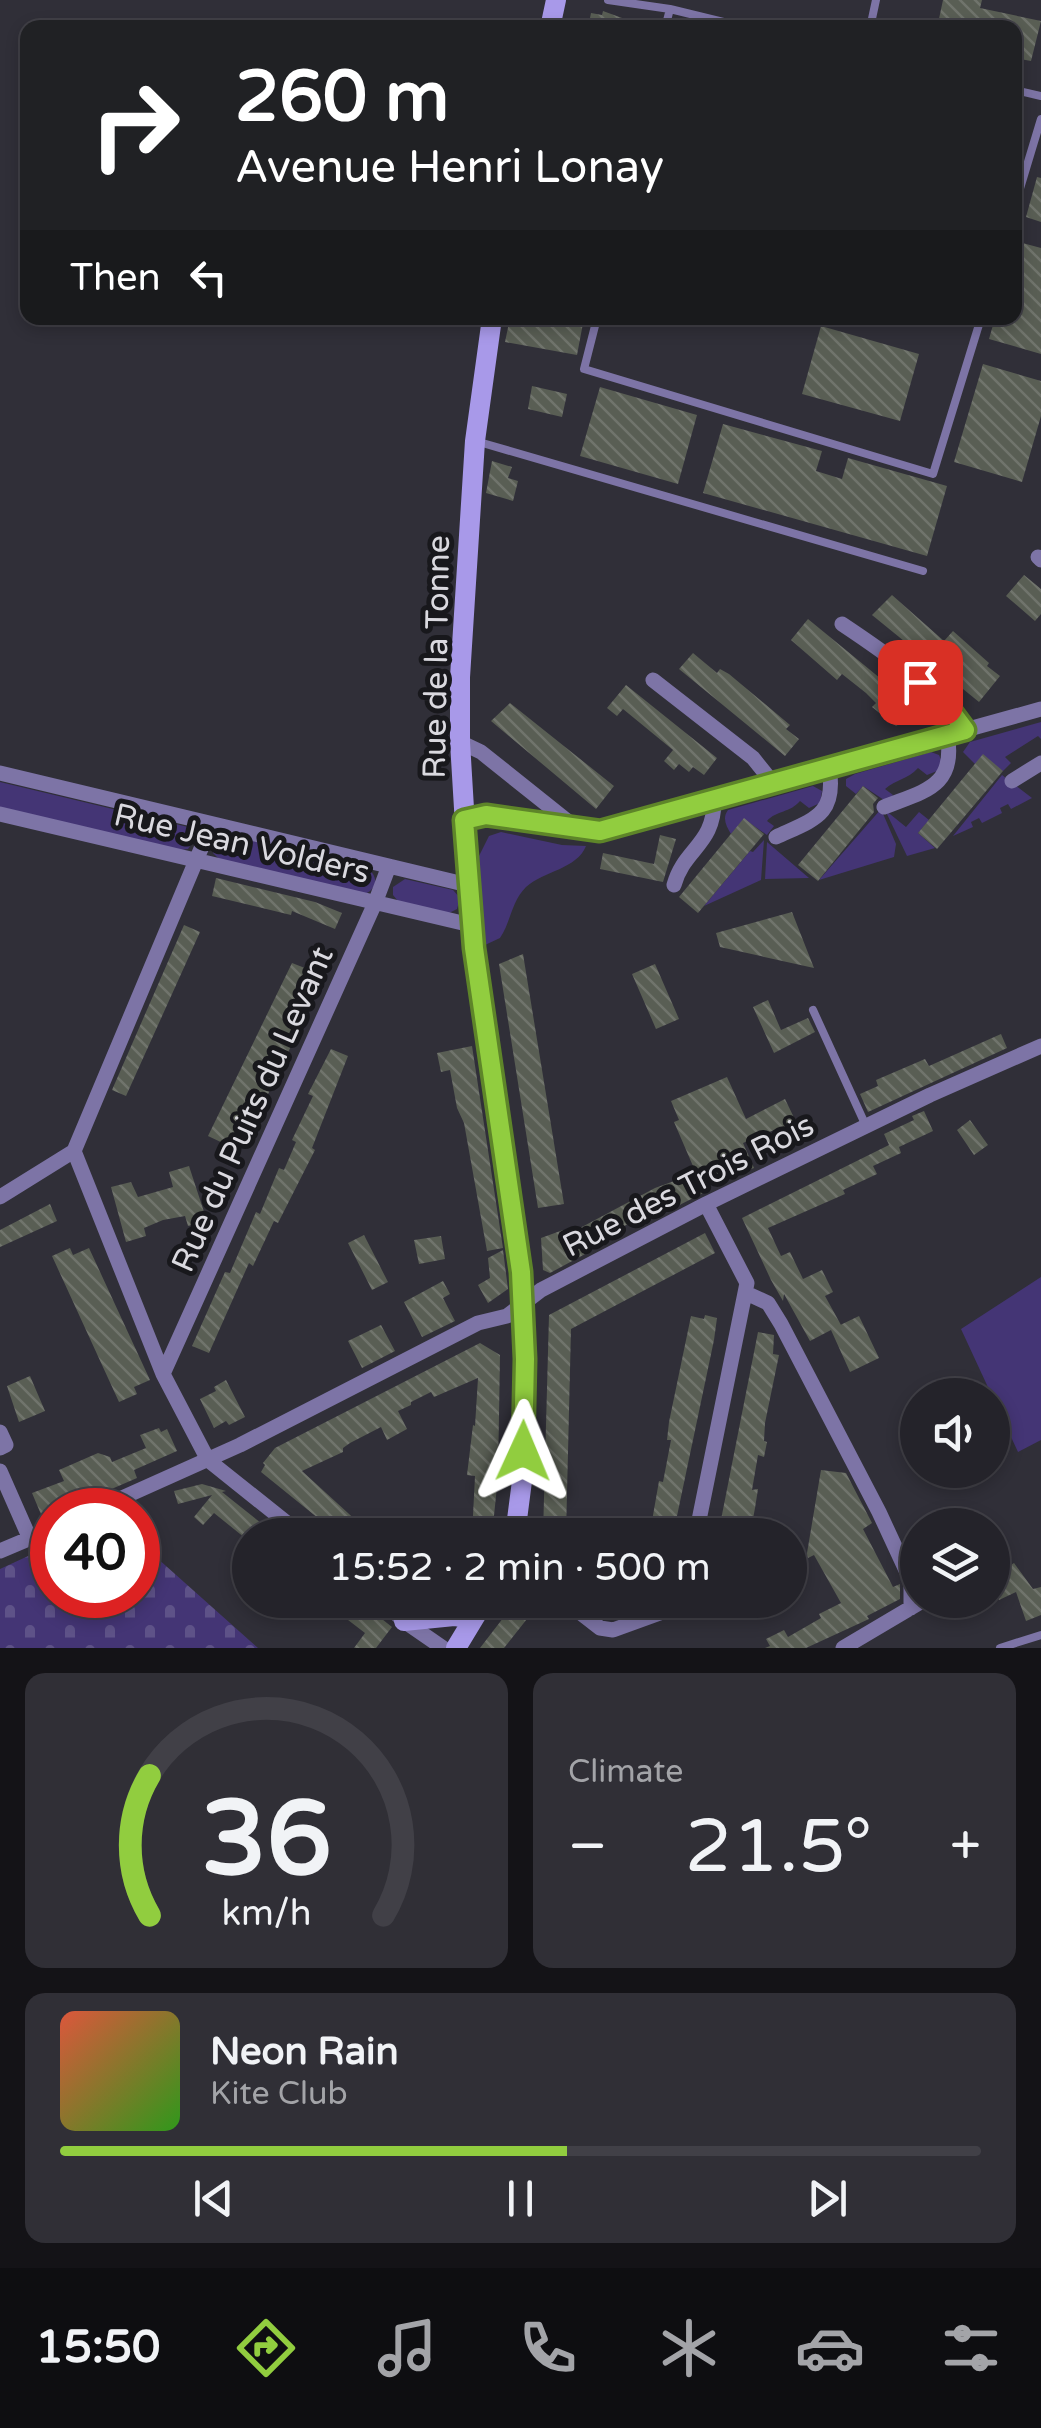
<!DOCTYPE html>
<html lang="en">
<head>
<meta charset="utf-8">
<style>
  body { margin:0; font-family:"Varela Round",sans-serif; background:#302f36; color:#f1f3f6; height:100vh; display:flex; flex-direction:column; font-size:38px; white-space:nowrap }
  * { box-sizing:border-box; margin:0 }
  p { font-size:32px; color:#a3a4a8 }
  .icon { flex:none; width:55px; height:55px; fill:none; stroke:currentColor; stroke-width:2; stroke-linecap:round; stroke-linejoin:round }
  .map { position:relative; height:1648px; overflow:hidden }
  .panel { display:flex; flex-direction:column; gap:25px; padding:25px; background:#141317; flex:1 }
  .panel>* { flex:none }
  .guide { position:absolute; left:20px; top:20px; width:1002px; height:305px; border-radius:20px; box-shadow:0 5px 15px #0003,0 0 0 2px #414047; background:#202124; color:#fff; overflow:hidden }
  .fabs { position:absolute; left:900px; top:1378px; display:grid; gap:20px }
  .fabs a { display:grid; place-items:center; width:110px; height:110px; border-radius:50%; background:#24232a; box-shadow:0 5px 15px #0003,0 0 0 2px #414047; font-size:50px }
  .speed { position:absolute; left:30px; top:1488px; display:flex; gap:20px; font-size:50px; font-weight:700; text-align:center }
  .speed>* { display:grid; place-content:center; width:130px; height:130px; border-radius:50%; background:#24232a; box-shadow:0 5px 15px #0003,0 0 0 2px #414047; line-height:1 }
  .speed .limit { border:15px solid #d22; background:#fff; color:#111 }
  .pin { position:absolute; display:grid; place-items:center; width:85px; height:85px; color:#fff; margin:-42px; border-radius:20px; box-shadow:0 5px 15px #0006 }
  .me { position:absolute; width:110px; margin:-55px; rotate:1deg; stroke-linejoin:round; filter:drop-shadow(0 0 8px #0008) }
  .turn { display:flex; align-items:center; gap:35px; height:210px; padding:0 50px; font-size:45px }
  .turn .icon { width:130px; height:130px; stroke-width:2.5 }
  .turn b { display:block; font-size:70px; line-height:85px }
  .then { display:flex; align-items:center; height:95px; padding:0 50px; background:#0003; gap:20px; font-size:38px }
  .big { font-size:75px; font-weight:600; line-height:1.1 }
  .panel .widget { flex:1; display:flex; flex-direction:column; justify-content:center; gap:15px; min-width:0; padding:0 35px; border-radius:20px; background:#302f36 }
  .panel .dial { align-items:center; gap:0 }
  .dial svg { height:260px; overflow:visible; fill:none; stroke:#414047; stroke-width:7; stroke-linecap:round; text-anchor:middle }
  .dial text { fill:#f1f3f6; stroke:none }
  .song { display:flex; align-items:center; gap:30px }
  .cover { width:120px; height:120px; border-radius:15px; background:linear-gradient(135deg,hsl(10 70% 55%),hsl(110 70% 35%)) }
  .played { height:10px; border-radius:5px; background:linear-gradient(90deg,#91cd3f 55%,#414047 55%) }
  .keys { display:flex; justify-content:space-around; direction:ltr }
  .heat { display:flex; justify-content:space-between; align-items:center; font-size:55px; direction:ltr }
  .panel .tiles { flex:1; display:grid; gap:25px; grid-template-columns:1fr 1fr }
  .widget:last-child { grid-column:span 2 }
  .trip { position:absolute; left:232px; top:1518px; width:575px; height:100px; border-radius:50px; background:#24232a; box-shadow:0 5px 15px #0003,0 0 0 2px #414047; font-weight:600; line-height:100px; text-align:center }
  .tab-bar { display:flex; height:160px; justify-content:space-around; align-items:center; background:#0e0e11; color:#a3a4a8 }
  .tab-bar .icon { width:70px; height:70px }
  .tab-bar .selected { color:#91cd3f }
  .tab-bar b { font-size:45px; color:#f1f3f6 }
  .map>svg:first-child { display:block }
  .green { fill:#443575 }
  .cemetery { fill:url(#cemetery-stones) }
  .building { fill:url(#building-back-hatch) }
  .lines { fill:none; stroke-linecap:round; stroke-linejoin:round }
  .lane { stroke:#7d74a6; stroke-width:8 }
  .street { stroke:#7d74a6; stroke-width:15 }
  .secondary { stroke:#a899e9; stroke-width:20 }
  .route-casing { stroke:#5e8529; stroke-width:25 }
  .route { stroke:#91cd3f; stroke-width:18 }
  .labels { text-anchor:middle; stroke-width:10; stroke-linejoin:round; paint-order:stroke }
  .street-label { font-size:32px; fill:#dad9df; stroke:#18181c }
</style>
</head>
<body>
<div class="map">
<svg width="1041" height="1648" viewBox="0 0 1041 1648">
  <defs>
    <pattern id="cemetery-stones" width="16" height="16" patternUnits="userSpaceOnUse" patternTransform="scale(2.5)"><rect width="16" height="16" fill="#443575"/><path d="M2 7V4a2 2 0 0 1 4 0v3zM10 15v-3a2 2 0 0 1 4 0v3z" fill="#5e5288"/></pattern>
    <pattern id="building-back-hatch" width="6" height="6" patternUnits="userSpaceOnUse" patternTransform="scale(2.5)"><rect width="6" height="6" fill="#595e54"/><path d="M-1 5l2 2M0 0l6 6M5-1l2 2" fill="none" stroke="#70746c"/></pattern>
  </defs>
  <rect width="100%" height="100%" fill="#302f38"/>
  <path class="green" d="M1041,722V739L1038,736L1005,757L1011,763L1003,771L975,764L963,752L970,742Z
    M931,752L939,755L942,762L937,771L927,775L918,768C907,780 896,779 885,789L893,795L887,802L863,786L856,794L846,786V779L855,774Z
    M1002,775L1032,798L1011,809L1008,804L1000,808L1002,813L982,823L979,818L971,822L973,827L953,836Z
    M0,782L188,827L195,839L188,849L180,850L0,807Z
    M813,786L822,791L820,803L809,808L800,801C790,813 777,810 767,821L774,826L767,835L744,819L731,834C726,826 722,818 728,810Z
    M881,809L896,844L894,857L819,880Z
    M885,810L906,827L919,812L929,820L918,833L935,848L907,856Z
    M501,832L562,845L586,846C577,869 544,871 526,887C511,902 511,922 500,938L485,945L477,860L489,836Z
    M228,835L368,869C379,877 377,889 365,894L219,859L213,853L214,841L220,836Z
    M764,840L761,880L704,906L750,851L753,852Z
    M767,842L809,878L765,879Z
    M405,879L453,890L460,898L457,909L449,913L398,901L393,895V887Z
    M1041,1277V1440L1018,1452L961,1329Z"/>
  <path class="cemetery" d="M138,1541L258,1648H0V1569L52,1545V1595H138Z"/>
  <path class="building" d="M943,0H982L980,8L1041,21L1031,61L1015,58V28H937Z
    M603,11L633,22L632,28H588L591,13L602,15Z
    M1037,177L1041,178V222L1026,217Z
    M1015,241L1041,248V354L989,339L995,318H1015Z
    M510,318H584L577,355L505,342Z
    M821,326L919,354L900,421L802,394Z
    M983,364L1041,381V416L1022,482L954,462Z
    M532,386L567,394L562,417L528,409Z
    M600,387L697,415L678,484L580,456Z
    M723,424L822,451L816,471L842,479L848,458L947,486L927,556L703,493Z
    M492,461L512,467L508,478L518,481L513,501L486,493Z
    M1024,575L1041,589V614L1035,621L1006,596Z
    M892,595L944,641L953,631L989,663L987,666L1000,676L979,702L872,615Z
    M808,619L914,706L901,723L896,726L872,707L876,703L866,693L842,674L837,680L791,640Z
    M693,653L717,673L720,669L729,674L790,725L786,729L799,739L785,756L679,669Z
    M626,685L717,758L704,775L693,767L689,772L679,764L674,770L664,761L673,750L623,709L617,716L607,708Z
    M510,703L614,786L596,809L491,721Z
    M983,754L1003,771L937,849L918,833Z
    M863,786L878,798L873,804L874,812L818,881L798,865Z
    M744,818L764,834L698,913L679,897Z
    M660,835L676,839L663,882L600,869L603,853L654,864Z
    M216,878L315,902L342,913L335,929L292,911L291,915L212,896Z
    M792,912L814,968L720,947L716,933Z
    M184,925L200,932L126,1096L112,1090Z
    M523,954L564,1204L538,1208L499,964Z
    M292,963L310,970L306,977L321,984L244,1144L228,1137L225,1144L208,1136Z
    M655,964L679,1019L656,1029L632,974Z
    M768,1000L781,1030L808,1018L815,1032L774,1053L753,1007Z
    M1001,1034L1007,1048L868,1112L860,1094L878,1086L876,1080L925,1059L929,1066Z
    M472,1046L503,1248L487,1251L464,1123L457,1108L450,1070L441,1072L437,1053Z
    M331,1049L348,1056L312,1148L315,1150L278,1223L274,1221L253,1266L249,1263L209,1353L192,1346L225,1272L230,1273L256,1212L260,1214L279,1168L284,1170L296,1142L292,1140L313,1096L308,1094Z
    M727,1077L746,1119L785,1099L799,1128L779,1139L774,1130L743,1143L754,1168L705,1187L707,1191L652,1219L649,1214L620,1228L585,1250L587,1253L550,1273L543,1270L541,1238L563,1230L565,1236L655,1188L696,1173L674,1122L679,1120L671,1101Z
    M924,1111L933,1131L899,1147L901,1153L873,1166L877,1174L843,1190L845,1194L768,1228L781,1256L790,1252L803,1279L822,1270L833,1292L825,1296L841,1325L834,1328L859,1316L879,1358L850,1372L831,1330L810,1341L784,1294L783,1301L771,1280L742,1218L889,1145L884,1134L914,1120L912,1116Z
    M970,1120L988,1145L974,1155L957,1130Z
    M189,1166L207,1221L188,1226L185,1216L163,1220L144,1228L146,1236L126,1242L111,1187L131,1182L138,1197L173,1187L169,1172Z
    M50,1204L57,1221L0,1247V1230Z
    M705,1233L715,1253L571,1329L566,1535H543L549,1315Z
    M364,1235L388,1282L372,1290L348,1243Z
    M441,1236L445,1259L419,1264L414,1240Z
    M70,1248L73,1255L89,1248L150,1380L134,1387L137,1394L119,1402L52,1256Z
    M503,1250L508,1289L488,1303L478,1285L490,1278L488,1258Z
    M443,1281L450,1294L443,1298L455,1321L422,1337L404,1302Z
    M705,1315L717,1318L714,1340L673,1535H644L647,1520L652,1521L659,1481L663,1482L671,1440H667L669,1422L691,1316L704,1319Z
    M381,1325L395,1351L362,1368L348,1341Z
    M758,1332L774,1335L773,1354L779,1355L765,1423L764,1441L767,1442L764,1457L758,1455L752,1490L758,1489L755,1508L750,1535H718Z
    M480,1343L500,1355L498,1477L492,1535H472L475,1476L467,1475L473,1425L475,1426L478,1378L434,1397L431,1392L411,1402V1405L398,1411L407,1429L387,1440L381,1427L350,1443L343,1448V1452L302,1471L372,1535H339L261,1472L265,1465L263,1463L275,1448Z
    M30,1376L45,1411L19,1422L7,1386Z
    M226,1380L245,1417L229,1425L226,1421L214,1428L200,1399L216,1391L214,1387Z
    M159,1428L161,1432L167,1429L177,1451L134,1470L137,1478L63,1510H52V1515L43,1519L32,1493L64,1481L59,1470L98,1453L110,1457L112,1462L146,1448L140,1435Z
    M821,1470L846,1473L872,1523L863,1529L893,1587L900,1584V1599L867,1616L869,1619L806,1648H765L770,1646L766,1639L784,1630L788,1637L821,1618L819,1614L841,1603L814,1555L806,1559Z
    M202,1484L226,1491L222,1492L276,1535H250V1542L214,1513L203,1525L194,1517L212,1495L178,1504L174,1491Z
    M1014,1563L1033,1589L1041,1587V1615L1026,1621L1016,1592L999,1600L992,1590V1577Z
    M322,1600H358L392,1627L376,1648H354L365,1633Z
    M517,1600H542L504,1648H480Z"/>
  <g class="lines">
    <path class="lane" d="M608,0L670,9
      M665,28L670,9L748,28
      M870,28L876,0
      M1015,90L1041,96
      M1015,205L1041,119
      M597,318L584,369L933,474L981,318
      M479,442L923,571
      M813,1010L866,1126
      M1000,1648L1041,1635"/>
    <path class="street" d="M1038,557L1041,560
      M842,624C887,654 932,685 965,729
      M653,680L753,758L773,783
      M460,742L481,752L575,827
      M0,773L468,885
      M1012,781L1041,763
      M884,807C924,791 957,787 947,734
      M0,814L471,925
      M464,819L486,815L600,831L1041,709
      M776,837C815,819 837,815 829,767
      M674,885C684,848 715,845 714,799
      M74,1151L163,1374L208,1460L302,1535
      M0,1197L74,1151L211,825
      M746,1293L768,1303L781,1324L879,1512L911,1581V1608
      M163,1374L375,903L389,866
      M0,1432L6,1445L0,1448
      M0,1471L30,1539
      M95,1510L240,1445L478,1323L507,1316L541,1290L706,1204L930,1095L1041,1046
      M696,1535L747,1283L706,1204
      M0,1551L52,1529
      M381,1600L404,1621L443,1648
      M564,1600L600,1628L613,1630L682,1605L683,1600
      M843,1648L924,1600"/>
    <path class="secondary" d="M550,28L556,0
      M492,318L475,441L460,677V742L471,925L524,1301L522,1481L515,1535
      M404,1621L454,1616L472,1619
      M456,1648L485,1600"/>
  </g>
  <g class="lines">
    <defs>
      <path id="route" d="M523,1451L525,1359L521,1272L474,948L464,820L486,815L600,831L965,730L948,707L920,682"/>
    </defs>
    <use href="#route" class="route-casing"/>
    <use href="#route" class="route"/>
  </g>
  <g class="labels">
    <g class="street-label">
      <text transform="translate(436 657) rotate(-89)" y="11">Rue de la Tonne</text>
      <text transform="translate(242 843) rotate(13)" y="11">Rue Jean Volders</text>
      <text transform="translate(252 1109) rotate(-66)" y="11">Rue du Puits du Levant</text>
      <text transform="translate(688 1185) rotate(-27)" y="11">Rue des Trois Rois</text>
    </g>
  </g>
</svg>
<div class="fabs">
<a><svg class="icon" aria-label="sound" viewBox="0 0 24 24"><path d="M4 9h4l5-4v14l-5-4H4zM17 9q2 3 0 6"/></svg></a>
<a><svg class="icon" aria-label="layers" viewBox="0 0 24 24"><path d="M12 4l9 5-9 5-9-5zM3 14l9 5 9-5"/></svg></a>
</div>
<div class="speed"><div class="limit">40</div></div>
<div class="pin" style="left:920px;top:682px;background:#d93025"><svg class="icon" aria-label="arrive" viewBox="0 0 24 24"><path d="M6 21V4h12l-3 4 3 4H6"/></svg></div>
<svg class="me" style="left:523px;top:1451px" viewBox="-20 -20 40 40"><path d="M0-17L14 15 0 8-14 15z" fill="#91cd3f" stroke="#fff" stroke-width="4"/></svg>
<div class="trip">15:52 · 2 min · 500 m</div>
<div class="guide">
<div class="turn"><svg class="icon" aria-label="right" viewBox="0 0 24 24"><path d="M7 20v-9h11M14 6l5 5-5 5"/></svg><div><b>260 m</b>Avenue Henri Lonay</div></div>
<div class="then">Then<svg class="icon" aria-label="left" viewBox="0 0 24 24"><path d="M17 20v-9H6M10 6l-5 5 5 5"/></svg></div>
</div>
</div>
<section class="panel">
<div class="tiles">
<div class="widget dial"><svg viewBox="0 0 100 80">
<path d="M14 69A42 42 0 1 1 86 69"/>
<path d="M14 69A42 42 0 0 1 14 26" stroke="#91cd3f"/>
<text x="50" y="56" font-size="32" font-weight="700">36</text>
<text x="50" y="72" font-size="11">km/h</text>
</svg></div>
<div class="widget"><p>Climate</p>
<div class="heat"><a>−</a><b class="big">21.5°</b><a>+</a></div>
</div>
<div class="widget">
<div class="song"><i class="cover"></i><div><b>Neon Rain</b><p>Kite Club</p></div></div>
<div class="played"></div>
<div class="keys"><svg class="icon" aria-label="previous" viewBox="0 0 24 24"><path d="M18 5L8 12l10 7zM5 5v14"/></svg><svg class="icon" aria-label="pause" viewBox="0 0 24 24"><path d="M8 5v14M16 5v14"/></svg><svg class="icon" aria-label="next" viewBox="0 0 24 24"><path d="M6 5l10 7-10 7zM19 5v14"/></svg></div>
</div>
</div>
</section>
<nav class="tab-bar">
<b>15:50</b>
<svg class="icon selected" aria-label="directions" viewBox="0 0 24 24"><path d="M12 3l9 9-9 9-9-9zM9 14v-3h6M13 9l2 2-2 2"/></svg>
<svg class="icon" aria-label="music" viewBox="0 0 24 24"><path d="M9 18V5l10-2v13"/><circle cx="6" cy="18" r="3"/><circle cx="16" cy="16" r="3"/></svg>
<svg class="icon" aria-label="phone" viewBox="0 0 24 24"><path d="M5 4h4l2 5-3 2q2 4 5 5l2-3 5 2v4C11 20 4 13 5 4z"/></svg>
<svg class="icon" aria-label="climate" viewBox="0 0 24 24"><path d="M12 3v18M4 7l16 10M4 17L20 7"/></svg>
<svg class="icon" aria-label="car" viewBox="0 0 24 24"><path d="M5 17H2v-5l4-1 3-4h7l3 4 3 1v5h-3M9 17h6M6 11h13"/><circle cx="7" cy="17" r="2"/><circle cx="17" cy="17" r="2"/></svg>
<svg class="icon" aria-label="filters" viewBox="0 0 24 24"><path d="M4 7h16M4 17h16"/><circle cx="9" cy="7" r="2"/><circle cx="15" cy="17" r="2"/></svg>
</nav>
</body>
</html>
